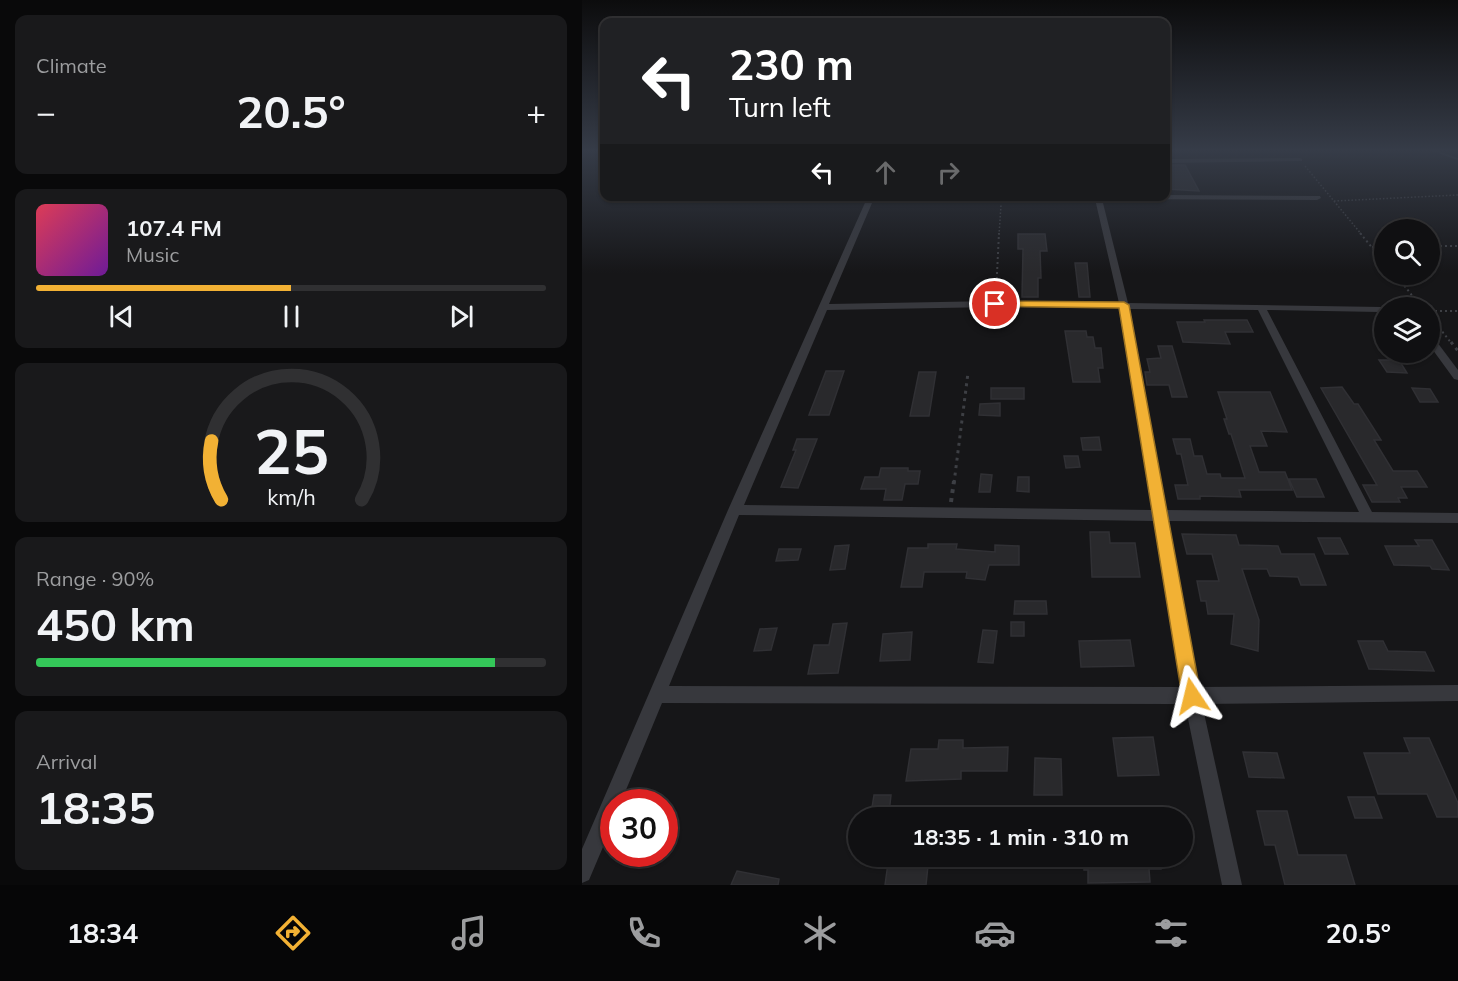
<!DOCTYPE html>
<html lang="en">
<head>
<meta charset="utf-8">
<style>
  body { margin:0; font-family:Mulish,sans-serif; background:#19191b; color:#f1f3f6; height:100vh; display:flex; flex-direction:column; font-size:22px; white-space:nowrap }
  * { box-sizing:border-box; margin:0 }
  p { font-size:20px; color:#9c9d9f }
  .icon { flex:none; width:33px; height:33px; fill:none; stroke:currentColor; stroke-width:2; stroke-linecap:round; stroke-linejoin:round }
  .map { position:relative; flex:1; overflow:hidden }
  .details { display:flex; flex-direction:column; gap:15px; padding:15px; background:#09090a; width:582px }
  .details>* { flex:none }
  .guide { position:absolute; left:18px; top:18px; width:570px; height:183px; border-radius:12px; box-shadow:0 2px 4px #0004,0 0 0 2px #303032; background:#202124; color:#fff; overflow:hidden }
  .fabs { position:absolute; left:792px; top:219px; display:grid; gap:12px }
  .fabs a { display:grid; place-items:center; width:66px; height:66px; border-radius:50%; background:#101012; box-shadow:0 2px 4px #0004,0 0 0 2px #303032; font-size:30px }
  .speed { position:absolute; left:18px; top:789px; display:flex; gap:12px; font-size:30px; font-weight:700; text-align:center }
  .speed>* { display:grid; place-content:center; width:78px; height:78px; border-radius:50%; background:#101012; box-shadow:0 2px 4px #0004,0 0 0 2px #303032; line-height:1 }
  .speed .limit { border:9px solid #d22; background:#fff; color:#111 }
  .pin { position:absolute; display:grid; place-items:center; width:51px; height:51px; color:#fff; margin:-26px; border:3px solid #fff; border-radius:50%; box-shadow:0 2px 6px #0007 }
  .me { position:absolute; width:66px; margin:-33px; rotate:350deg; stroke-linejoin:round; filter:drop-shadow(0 0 4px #0008) }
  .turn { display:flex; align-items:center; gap:21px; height:126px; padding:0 30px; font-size:27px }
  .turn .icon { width:78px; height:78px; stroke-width:2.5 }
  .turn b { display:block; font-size:42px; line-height:51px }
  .lanes { display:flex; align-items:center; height:57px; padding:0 30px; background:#0003; justify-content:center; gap:30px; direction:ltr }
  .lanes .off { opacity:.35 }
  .big { font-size:45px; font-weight:700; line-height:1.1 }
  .details .card { flex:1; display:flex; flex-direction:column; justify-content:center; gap:9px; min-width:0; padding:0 21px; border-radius:12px; background:#19191b }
  .details .dial { align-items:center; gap:0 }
  .dial svg { height:156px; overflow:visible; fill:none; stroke:#303032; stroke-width:7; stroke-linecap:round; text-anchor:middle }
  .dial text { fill:#f1f3f6; stroke:none }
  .song { display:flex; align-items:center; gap:18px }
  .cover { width:72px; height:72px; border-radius:9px; background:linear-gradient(135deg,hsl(350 70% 55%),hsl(280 70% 35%)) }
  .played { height:6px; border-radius:3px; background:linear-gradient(90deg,#f2b134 50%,#303032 50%) }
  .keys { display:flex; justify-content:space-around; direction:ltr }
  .heat { display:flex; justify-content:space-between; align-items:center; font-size:33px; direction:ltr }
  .charge { height:9px; border-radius:4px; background:linear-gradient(90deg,#34c759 90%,#303032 0) }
  .trip { position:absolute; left:266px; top:807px; width:345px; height:60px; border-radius:30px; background:#101012; box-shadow:0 2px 4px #0004,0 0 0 2px #303032; font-weight:700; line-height:60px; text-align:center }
  .tabs { display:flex; height:96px; justify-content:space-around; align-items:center; background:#060607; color:#9c9d9f }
  .tabs .icon { width:42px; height:42px }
  .tabs .selected { color:#f2b134 }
  .tabs b { font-size:27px; color:#f1f3f6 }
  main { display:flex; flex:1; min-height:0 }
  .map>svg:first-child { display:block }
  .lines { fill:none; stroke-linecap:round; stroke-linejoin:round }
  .stream { stroke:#2c353c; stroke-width:2 }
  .building { fill:#29292c; stroke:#303034; stroke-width:1.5 }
  .path-far3 { stroke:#3d3f44; stroke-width:1.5; stroke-dasharray:1.5 2; stroke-linecap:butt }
  .path-far2 { stroke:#3d3f44; stroke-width:2; stroke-dasharray:2 3; stroke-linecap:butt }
  .path-far1 { stroke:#3d3f44; stroke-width:3; stroke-dasharray:3 4.5; stroke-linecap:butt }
  .path { stroke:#3d3f44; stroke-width:4; stroke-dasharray:4 5; stroke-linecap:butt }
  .street { fill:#37383d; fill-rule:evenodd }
  .route { fill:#f2b134; stroke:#9d7322; stroke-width:1.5 }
</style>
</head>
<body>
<main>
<section class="details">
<div class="card"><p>Climate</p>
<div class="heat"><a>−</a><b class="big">20.5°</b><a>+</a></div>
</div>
<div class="card">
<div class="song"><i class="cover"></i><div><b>107.4 FM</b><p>Music</p></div></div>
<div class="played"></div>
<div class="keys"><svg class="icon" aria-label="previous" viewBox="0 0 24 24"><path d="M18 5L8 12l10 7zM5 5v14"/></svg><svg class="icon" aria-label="pause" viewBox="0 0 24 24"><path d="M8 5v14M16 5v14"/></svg><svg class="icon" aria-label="next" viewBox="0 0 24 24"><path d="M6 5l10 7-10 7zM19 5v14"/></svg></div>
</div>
<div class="card dial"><svg viewBox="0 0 100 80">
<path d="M14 69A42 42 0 1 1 86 69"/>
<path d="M14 69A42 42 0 0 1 9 39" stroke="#f2b134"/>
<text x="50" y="56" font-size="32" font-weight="700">25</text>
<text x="50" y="72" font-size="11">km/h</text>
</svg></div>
<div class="card"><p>Range · 90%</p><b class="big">450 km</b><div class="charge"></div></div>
<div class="card"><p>Arrival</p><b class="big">18:35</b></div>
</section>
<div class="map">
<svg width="876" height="885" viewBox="0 0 876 885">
  <rect width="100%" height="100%" fill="#161618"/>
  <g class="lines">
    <path class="stream" d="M847,149L876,159"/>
  </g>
  <path class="building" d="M584,165H603L617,191L584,189Z
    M436,234H463L465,251H458L459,278H456V297H440L441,249H436Z
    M493,263H505L508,297H497Z
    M622,320H665L671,332H643L648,344L601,342L595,322H623Z
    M483,331H504L505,337H511L513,348H519L521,368H516L518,382H491Z
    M576,346H590L605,397H590L587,385H565L563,372H568L565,359L579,358Z
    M797,360H817L825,373L805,372Z
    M244,371H262L247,415H227Z
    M337,372H354L347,416H328Z
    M760,387L772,404H776L799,440H792L811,471H835L845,487H819L825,498H816L818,502H790L781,485H795L739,388Z
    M409,388H442V399H409Z
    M830,388L848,389L856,402H838Z
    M636,392H688L705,432L679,431L685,446H668L677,472H703L710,490H657L659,497L618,496V499H596L593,485H606L599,454H595L591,439H608L612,456H620L625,474H638L639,478H663L649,434H647L642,419H645Z
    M418,403V416L397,415L398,404Z
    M517,437L519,450H501L499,438Z
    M215,439H235L216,488L199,487L214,450H211Z
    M482,456H496L498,467L484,468Z
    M299,468H326V471H338L336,484H323L320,500H302L304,489H279L283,477H297Z
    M399,474L410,475L408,492H397Z
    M436,477H447V492L435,491Z
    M707,479H734L742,497H715Z
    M508,532H527L528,543H553L558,577H510Z
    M600,534L654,535L657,545L696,546L699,554H732L744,585H719L716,577L688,576L685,569H660L677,620L676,651L649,644L652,614H626L624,601H619L615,581H637L630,554H605Z
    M736,538H758L766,554H743Z
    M833,540H850L867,570L850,569L848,566L812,565L803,546H837Z
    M346,544H375L374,549L413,552V545L437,546V565H407L403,580L384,578L385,572H342L340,587H319L326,548H346Z
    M267,545L263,569L248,570L253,546Z
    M197,549H219L216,560L194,561Z
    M433,601H464L465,614H432Z
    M429,622H442V636H429Z
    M265,623L256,673L226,674L232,645H247L251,624Z
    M195,628L189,650L172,651L178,629Z
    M401,630L415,631L411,663L396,662Z
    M330,632L328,660L298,661L301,634Z
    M548,640L552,666L499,667L497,641Z
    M776,641H801L806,651L843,652L852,671L787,669Z
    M571,737L577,775L536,776L531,738Z
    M822,738H847L876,803V817H855L845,794H796L782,753H828Z
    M357,740H381V748L426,747L425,771H379V779L324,781L329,749H356Z
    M661,752L695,753L702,778L667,777Z
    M453,758L479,759L480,795H452Z
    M292,795H309L307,813L289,814Z
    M766,797H792L800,818H773Z
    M675,811H705L716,855H764L773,885H703L693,845H683Z
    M307,856H347L344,885H303Z
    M501,856H577L579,869H567L568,882L506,883V870H502Z
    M155,871L197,879L196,885H149Z"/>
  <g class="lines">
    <path class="path-far3" d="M723,166L780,235
      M752,201L876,195
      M417,235L419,205"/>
    <path class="path-far2" d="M778,233L802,262
      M848,246H876
      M790,247H802
      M813,274L840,308
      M414,294L417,233
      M848,311H876
      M848,316L870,344"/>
    <path class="path-far1" d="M869,342L876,351
      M372,483L386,373"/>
    <path class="path" d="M369,502L372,481"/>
    <path class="street" d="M718,158L720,159V161L584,163V159Z
      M584,195L738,196L739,198L735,200L520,199L546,303L800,307L802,309L797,312L685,310L790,512L876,513V523L586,521L617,687L876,685V701L620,704L660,885H640L603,704L80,703L39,802H32V821L7,880L0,883V849L146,510L286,196H293L247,304L413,301L537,303L513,199L362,198L359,196ZM413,307L538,308L571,510L162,505L245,310ZM547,309L676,310L777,512L584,510ZM157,515L573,521L600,687L87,686Z
      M848,337L852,338L876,370V380L872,379L848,346Z"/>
  </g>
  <linearGradient id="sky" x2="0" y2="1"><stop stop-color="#0c0c0d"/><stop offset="0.55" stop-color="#363c48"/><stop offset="1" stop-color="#363c48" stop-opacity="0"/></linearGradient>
  <rect width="876" height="273" fill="url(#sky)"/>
  <path class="route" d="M413,301L542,302L547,305L619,696L616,703L610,706L603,703L600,696L537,308L410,306V302Z"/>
</svg>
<div class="fabs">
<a><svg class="icon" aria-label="search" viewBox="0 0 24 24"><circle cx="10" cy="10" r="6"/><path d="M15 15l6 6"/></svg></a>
<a><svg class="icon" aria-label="layers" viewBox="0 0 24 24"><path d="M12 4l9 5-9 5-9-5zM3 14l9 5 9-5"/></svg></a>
</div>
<div class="speed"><div class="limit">30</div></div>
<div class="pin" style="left:413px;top:304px;background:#d93025"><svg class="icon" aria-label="arrive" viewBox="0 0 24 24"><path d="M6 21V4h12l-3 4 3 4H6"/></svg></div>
<svg class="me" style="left:610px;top:696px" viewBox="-20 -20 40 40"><path d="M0-17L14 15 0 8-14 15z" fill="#f2b134" stroke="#fff" stroke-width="4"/></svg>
<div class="trip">18:35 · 1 min · 310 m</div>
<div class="guide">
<div class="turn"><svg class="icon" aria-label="left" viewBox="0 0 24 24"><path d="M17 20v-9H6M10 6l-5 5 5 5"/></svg><div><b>230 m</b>Turn left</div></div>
<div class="lanes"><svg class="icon" aria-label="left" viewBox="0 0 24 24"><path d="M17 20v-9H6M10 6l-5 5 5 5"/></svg><svg class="icon off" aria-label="ahead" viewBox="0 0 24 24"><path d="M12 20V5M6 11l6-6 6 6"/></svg><svg class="icon off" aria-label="right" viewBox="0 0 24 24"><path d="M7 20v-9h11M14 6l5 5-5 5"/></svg></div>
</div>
</div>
</main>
<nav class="tabs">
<b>18:34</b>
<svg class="icon selected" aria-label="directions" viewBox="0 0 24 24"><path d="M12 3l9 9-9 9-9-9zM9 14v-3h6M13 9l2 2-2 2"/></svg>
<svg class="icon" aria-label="music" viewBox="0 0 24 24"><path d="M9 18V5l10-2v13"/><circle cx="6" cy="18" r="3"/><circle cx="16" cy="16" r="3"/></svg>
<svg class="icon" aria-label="phone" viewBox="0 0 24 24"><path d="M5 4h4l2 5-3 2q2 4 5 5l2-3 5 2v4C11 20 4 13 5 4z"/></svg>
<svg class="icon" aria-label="climate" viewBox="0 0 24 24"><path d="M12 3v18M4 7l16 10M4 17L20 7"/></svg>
<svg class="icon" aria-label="car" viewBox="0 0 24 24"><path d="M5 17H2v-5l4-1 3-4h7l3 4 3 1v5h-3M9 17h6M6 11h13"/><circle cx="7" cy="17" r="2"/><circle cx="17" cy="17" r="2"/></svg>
<svg class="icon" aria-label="filters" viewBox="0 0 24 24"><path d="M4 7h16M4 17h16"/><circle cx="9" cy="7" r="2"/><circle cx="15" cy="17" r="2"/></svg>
<b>20.5°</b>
</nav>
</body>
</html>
